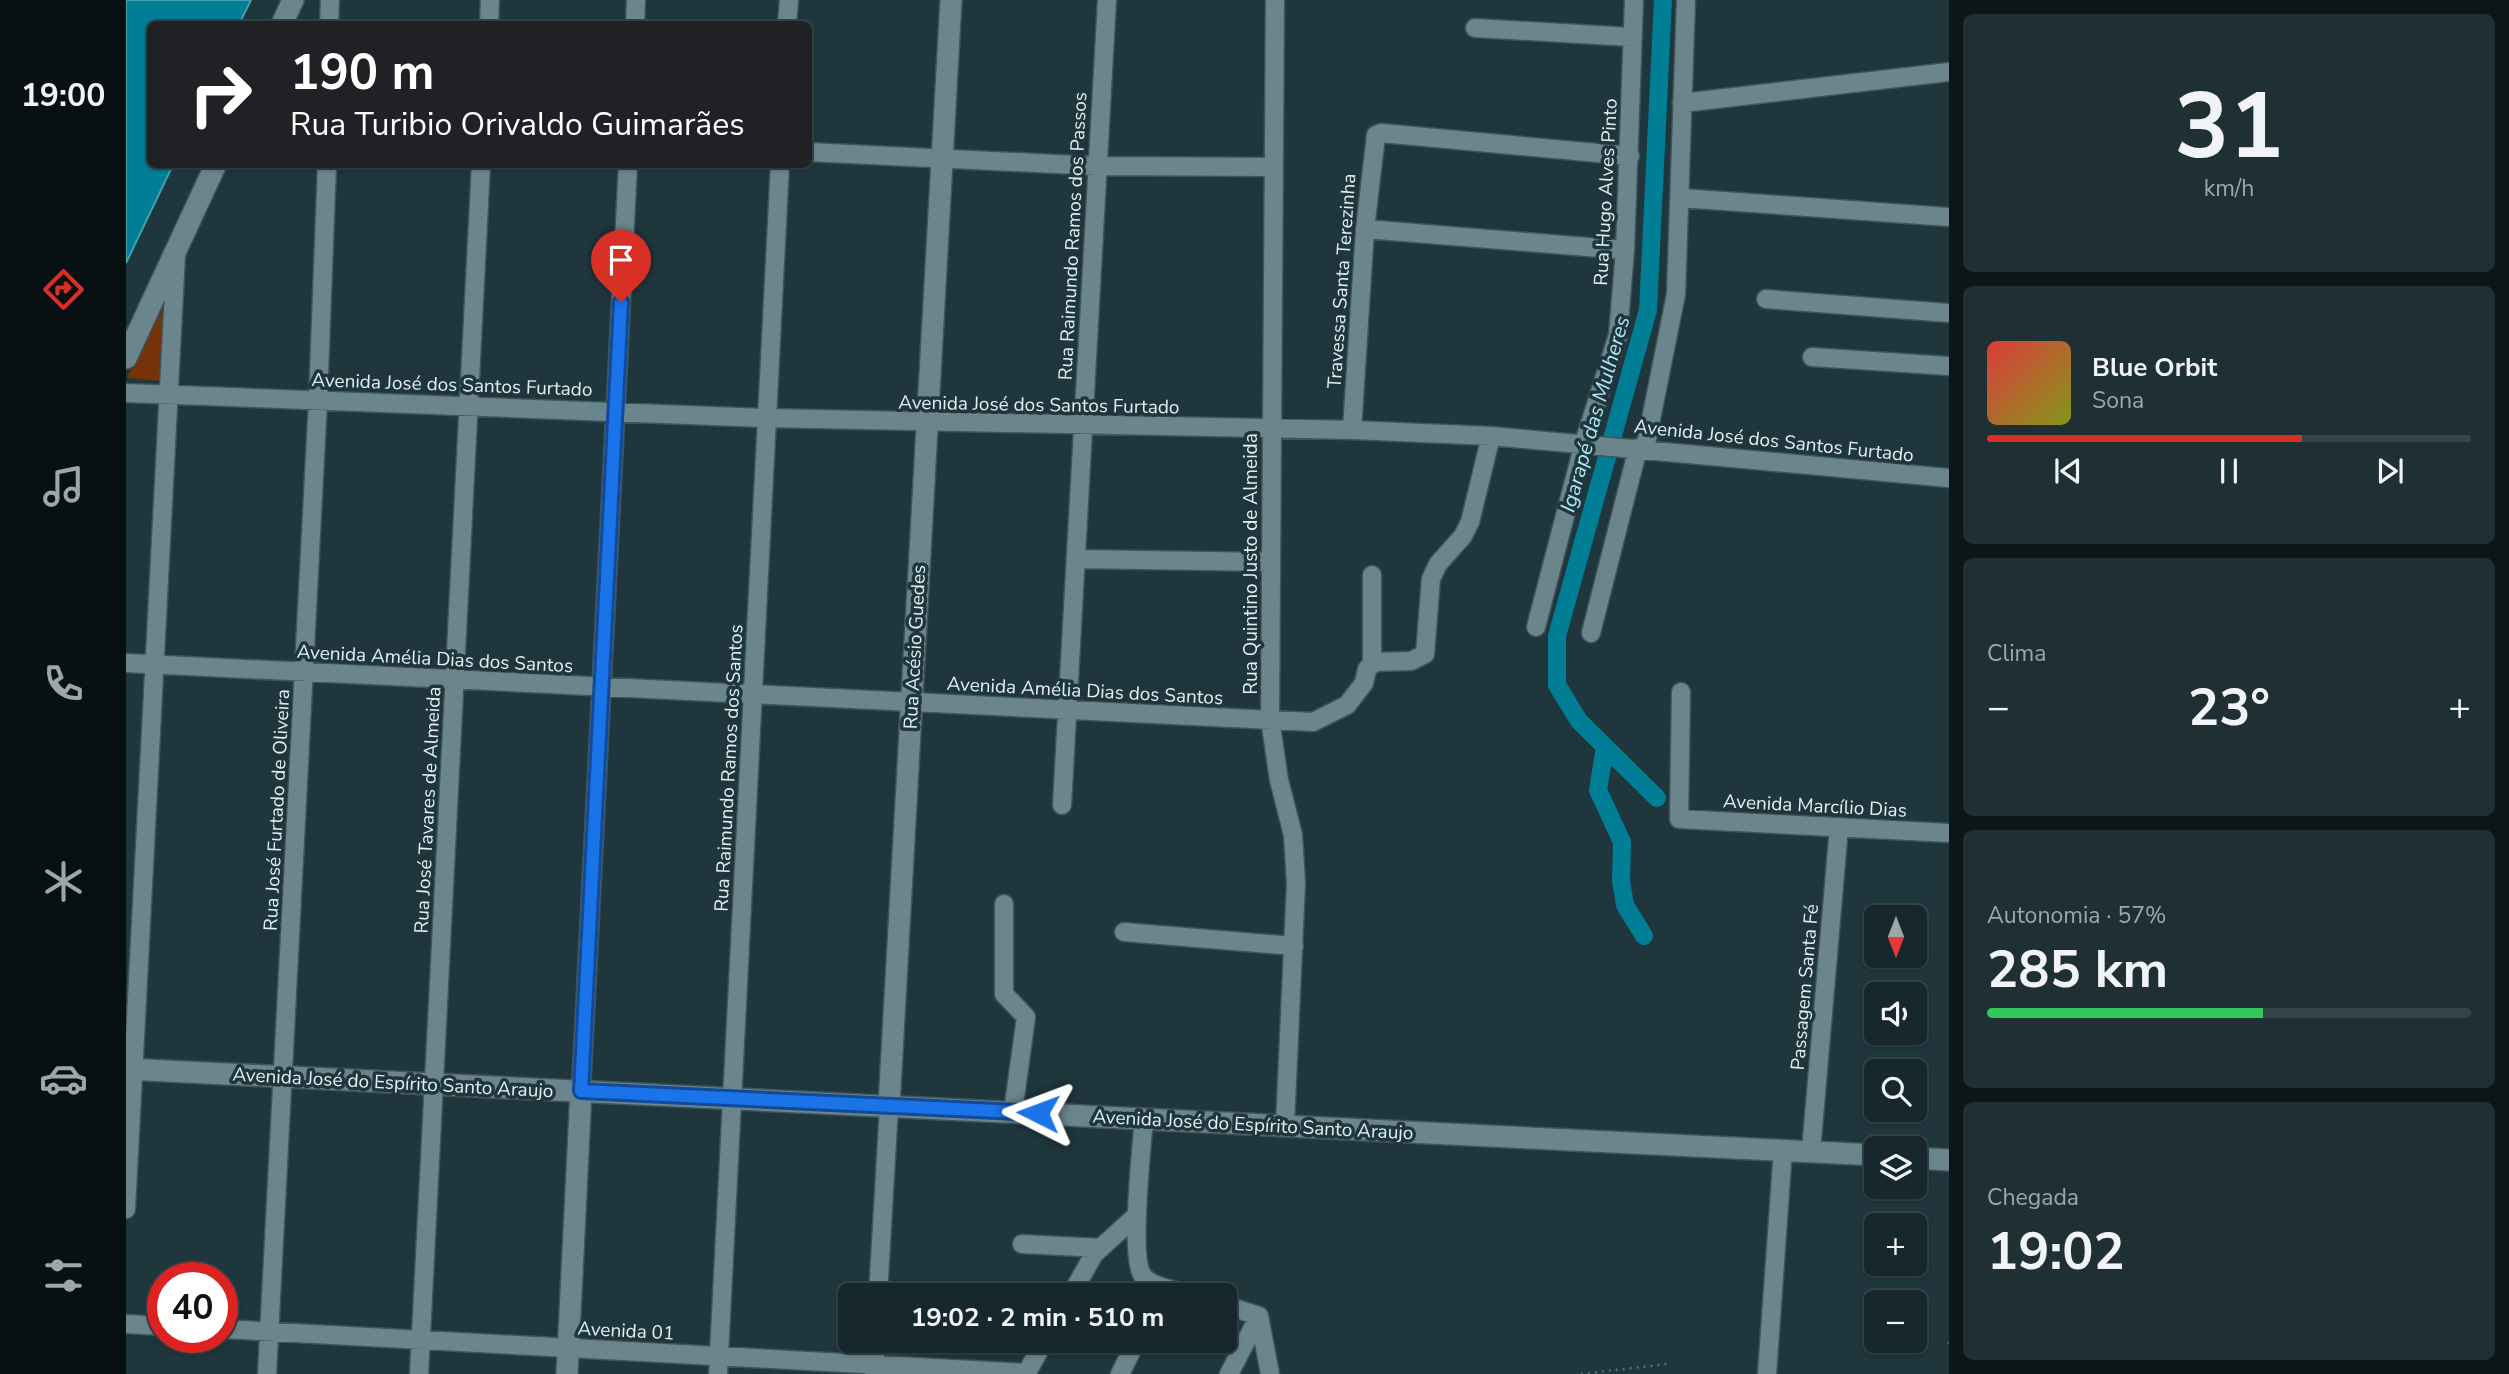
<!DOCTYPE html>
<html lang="pt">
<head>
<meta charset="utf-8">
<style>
  body { margin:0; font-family:"Nunito Sans",sans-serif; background:#1f3035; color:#f1f3f6; height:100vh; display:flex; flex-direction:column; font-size:26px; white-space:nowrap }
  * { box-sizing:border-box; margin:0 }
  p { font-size:23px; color:#9ea6aa }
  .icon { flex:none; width:38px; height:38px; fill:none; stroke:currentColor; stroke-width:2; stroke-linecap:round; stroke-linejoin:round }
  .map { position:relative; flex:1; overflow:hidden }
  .drawer { display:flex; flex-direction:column; gap:14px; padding:14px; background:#0c1619; width:560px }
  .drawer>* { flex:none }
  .hud { position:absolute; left:21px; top:21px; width:665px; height:147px; border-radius:10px; box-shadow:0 2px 5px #0004,0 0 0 2px #354449; background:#202124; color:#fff; overflow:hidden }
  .needle { width:46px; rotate:180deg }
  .tools { position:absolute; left:1738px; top:905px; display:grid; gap:14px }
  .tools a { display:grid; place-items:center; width:63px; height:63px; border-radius:10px; background:#16282d; box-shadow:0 2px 5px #0004,0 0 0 2px #354449; font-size:35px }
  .speed { position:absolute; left:21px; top:1262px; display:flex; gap:14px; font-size:35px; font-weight:700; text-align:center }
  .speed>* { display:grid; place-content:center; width:91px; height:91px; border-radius:50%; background:#16282d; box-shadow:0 2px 5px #0004,0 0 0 2px #354449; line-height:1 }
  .speed .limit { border:10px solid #d22; background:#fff; color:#111 }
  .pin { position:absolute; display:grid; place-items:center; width:60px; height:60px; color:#fff; margin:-72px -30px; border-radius:50% 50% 50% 0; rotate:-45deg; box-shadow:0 0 7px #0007 }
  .pin .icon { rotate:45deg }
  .me { position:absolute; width:77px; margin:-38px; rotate:273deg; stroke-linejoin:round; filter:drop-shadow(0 0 5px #0008) }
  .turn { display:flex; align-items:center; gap:24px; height:147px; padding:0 28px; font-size:32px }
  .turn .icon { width:91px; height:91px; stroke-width:2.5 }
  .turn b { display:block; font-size:49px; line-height:60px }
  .big { font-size:52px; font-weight:700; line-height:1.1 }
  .drawer .tile { flex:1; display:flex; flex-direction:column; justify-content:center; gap:10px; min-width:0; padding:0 24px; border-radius:10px; background:#1f3035 }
  .drawer .dial { align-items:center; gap:0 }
  .dial b { font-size:91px; line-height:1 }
  .song { display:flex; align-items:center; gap:21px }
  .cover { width:84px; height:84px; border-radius:10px; background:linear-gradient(135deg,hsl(0 70% 55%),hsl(70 70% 35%)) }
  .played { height:7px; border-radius:4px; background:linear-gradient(90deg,#d93025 65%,#354449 65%) }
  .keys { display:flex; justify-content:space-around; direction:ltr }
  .heat { display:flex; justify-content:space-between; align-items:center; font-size:38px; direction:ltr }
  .charge { height:10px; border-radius:5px; background:linear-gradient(90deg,#34c759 57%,#354449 0) }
  .trip { position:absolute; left:712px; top:1283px; width:399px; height:70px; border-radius:10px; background:#16282d; box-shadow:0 2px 5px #0004,0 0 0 2px #354449; font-weight:700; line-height:70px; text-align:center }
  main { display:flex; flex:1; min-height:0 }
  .tabs { display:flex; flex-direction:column; width:126px; justify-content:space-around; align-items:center; background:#091012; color:#9ea6aa }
  .tabs .icon { width:49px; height:49px }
  .tabs .selected { color:#d93025 }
  .tabs b { font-size:32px; color:#f1f3f6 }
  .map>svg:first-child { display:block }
  .green { fill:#763309 }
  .water { fill:#007e95; stroke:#44a0b1; stroke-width:2 }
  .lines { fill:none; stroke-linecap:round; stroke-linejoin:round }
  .canal { stroke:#007e95; stroke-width:18 }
  .minor-casing { stroke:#3e5459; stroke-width:21 }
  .tertiary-casing { stroke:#3e5459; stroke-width:24 }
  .path { stroke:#596e74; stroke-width:2.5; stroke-dasharray:2 5; stroke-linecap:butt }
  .minor { stroke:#6b858d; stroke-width:18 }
  .tertiary { stroke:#6b858d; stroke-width:21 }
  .route-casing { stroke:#114b97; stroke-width:18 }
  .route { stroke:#1a73e8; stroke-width:12 }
  .labels { text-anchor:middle; stroke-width:7; stroke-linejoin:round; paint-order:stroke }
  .street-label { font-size:19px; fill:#e1eff3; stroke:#1e363c }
  .water-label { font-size:21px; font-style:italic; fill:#afe7f6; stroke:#1e363c }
</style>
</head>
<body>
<main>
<nav class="tabs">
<b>19:00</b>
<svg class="icon selected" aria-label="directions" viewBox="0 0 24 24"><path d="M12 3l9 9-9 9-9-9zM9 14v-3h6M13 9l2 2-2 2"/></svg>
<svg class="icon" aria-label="music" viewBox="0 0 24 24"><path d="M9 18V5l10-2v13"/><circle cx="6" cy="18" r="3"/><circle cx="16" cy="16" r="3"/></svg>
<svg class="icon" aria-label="phone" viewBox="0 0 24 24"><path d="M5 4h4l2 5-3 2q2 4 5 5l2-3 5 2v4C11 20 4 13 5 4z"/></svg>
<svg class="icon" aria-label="climate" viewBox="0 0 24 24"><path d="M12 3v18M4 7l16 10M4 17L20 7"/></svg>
<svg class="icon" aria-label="car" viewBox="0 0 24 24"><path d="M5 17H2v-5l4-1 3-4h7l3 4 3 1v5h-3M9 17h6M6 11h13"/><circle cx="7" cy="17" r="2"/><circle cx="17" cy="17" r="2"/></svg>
<svg class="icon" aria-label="filters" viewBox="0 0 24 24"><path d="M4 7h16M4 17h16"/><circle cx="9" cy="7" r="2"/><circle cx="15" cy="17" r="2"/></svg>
</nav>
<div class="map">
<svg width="1823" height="1374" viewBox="0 0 1823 1374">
  <rect width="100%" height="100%" fill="#1e363c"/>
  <path class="green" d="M38,306L36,381L1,378Z"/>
  <path class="water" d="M0,0H125L113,24H24V164L47,165L0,263Z"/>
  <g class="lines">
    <path class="canal" d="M1479,747L1472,790L1496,842L1495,881L1499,905L1518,936
      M1531,798L1453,721L1431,685V636L1522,310L1537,0"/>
    <defs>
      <path id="minor" d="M1149,0L1144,719L1153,780L1167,835L1170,883L1159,1125
        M203,24L204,0
        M363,24L364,0
        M509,24L510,0
        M661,24L663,0
        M1349,28L1505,37
        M1556,103L1823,72
        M682,152L971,166L1147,167
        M1555,198L1823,217
        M1239,229L1499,250
        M1640,299L1823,313
        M1686,357L1823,366
        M0,393L641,418L1226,430L1365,436L1823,478
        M1226,430L1239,229L1250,135L1255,133L1504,156
        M1519,449L1550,294L1560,0
        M950,559L1145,562
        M1246,575V665
        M1410,627L1458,443L1492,335L1499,250L1508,0
        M1465,633L1512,448
        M0,663L1187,722L1221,705L1238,683L1241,669L1249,662L1285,661L1299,654L1305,579L1312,564L1337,536L1344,522L1365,436
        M1555,692L1553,819L1823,833
        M936,805L981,0
        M878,904V994L900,1017L887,1112
        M998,932L1168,946
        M455,1091L502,164
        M1018,1118C1016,1145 1003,1258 1017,1276C1026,1288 1053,1291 1067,1295
        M1685,1151L1713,827
        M0,1209L50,254
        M896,1244L975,1248
        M752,1295L763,1106
        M945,1295L968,1254L1011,1215
        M1099,1305L1133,1316
        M1133,1316L1144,1374
        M0,1324L37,1326
        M96,1329L901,1373
        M141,1374L192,400L201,164
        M293,1374L355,164
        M592,1374L654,164
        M748,1374L750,1340
        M900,1374L919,1340
        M994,1374L1011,1340
        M1103,1374L1133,1316
        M1641,1374L1657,1149"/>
      <path id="tertiary" d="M156,24L167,0
        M0,358L90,164
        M0,1069L1750,1155
        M763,1106L825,0
        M1788,1158L1823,1160
        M441,1374L455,1091"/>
    </defs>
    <use href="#minor" class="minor-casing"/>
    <use href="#tertiary" class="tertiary-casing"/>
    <path class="path" d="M1823,1344V1339
      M1455,1374L1541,1364"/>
    <use href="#minor" class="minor"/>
    <use href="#tertiary" class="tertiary"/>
  </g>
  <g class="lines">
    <defs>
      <path id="route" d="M495,302L455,1091L912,1113"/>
    </defs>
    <use href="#route" class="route-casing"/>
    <use href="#route" class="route"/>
  </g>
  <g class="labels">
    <g class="street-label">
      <text transform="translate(1479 192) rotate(-87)" y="7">Rua Hugo Alves Pinto</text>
      <text transform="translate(946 236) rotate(-87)" y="7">Rua Raimundo Ramos dos Passos</text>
      <text transform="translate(1215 281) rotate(-86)" y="7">Travessa Santa Terezinha</text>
      <text transform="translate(326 384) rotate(2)" y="7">Avenida José dos Santos Furtado</text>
      <text transform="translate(913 404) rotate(1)" y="7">Avenida José dos Santos Furtado</text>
      <text transform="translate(1648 440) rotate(6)" y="7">Avenida José dos Santos Furtado</text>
      <text transform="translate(1124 564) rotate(-90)" y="7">Rua Quintino Justo de Almeida</text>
      <text transform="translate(788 647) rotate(-87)" y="7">Rua Acésio Guedes</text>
      <text transform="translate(309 658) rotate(3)" y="7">Avenida Amélia Dias dos Santos</text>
      <text transform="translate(959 690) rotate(3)" y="7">Avenida Amélia Dias dos Santos</text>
      <text transform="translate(602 768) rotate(-87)" y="7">Rua Raimundo Ramos dos Santos</text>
      <text transform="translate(1689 805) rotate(3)" y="7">Avenida Marcílio Dias</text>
      <text transform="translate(150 810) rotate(-87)" y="7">Rua José Furtado de Oliveira</text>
      <text transform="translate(301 810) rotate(-87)" y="7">Rua José Tavares de Almeida</text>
      <text transform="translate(1678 987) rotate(-85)" y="7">Passagem Santa Fé</text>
      <text transform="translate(267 1082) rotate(3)" y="7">Avenida José do Espírito Santo Araujo</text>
      <text transform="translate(1127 1124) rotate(3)" y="7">Avenida José do Espírito Santo Araujo</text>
      <text transform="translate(500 1330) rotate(3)" y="7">Avenida 01</text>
    </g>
    <g class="water-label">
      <text transform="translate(1469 414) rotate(-74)" y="7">Igarapé das Mulheres</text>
    </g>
  </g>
</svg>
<div class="tools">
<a><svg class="needle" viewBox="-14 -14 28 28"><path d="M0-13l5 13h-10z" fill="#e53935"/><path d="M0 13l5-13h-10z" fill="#9ea6aa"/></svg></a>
<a><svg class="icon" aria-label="sound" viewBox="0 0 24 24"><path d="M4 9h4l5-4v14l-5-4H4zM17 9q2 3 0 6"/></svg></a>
<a><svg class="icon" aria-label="search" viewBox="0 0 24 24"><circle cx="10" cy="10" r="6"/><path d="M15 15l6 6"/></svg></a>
<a><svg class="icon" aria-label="layers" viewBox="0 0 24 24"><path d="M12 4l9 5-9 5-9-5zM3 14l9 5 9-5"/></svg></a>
<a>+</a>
<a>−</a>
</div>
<div class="speed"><div class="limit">40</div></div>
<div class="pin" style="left:495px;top:302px;background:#d93025"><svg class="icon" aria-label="arrive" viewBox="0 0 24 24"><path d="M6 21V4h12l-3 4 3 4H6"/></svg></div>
<svg class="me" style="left:912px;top:1113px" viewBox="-20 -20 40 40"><path d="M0-17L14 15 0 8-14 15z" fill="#1a73e8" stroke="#fff" stroke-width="4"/></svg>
<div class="trip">19:02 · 2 min · 510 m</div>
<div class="hud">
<div class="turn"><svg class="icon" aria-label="right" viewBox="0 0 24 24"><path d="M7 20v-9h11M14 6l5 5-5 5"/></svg><div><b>190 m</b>Rua Turibio Orivaldo Guimarães</div></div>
</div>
</div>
<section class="drawer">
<div class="tile dial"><b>31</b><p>km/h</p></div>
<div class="tile">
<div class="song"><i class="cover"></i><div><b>Blue Orbit</b><p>Sona</p></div></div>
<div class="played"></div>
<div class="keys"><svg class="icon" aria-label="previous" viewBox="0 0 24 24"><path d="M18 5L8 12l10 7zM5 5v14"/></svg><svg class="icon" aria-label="pause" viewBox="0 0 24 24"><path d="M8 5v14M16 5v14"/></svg><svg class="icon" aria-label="next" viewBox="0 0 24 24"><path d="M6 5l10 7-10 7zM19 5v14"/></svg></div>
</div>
<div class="tile"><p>Clima</p>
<div class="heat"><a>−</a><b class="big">23°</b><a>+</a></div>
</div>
<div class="tile"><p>Autonomia · 57%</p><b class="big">285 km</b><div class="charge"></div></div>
<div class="tile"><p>Chegada</p><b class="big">19:02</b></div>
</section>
</main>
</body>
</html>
